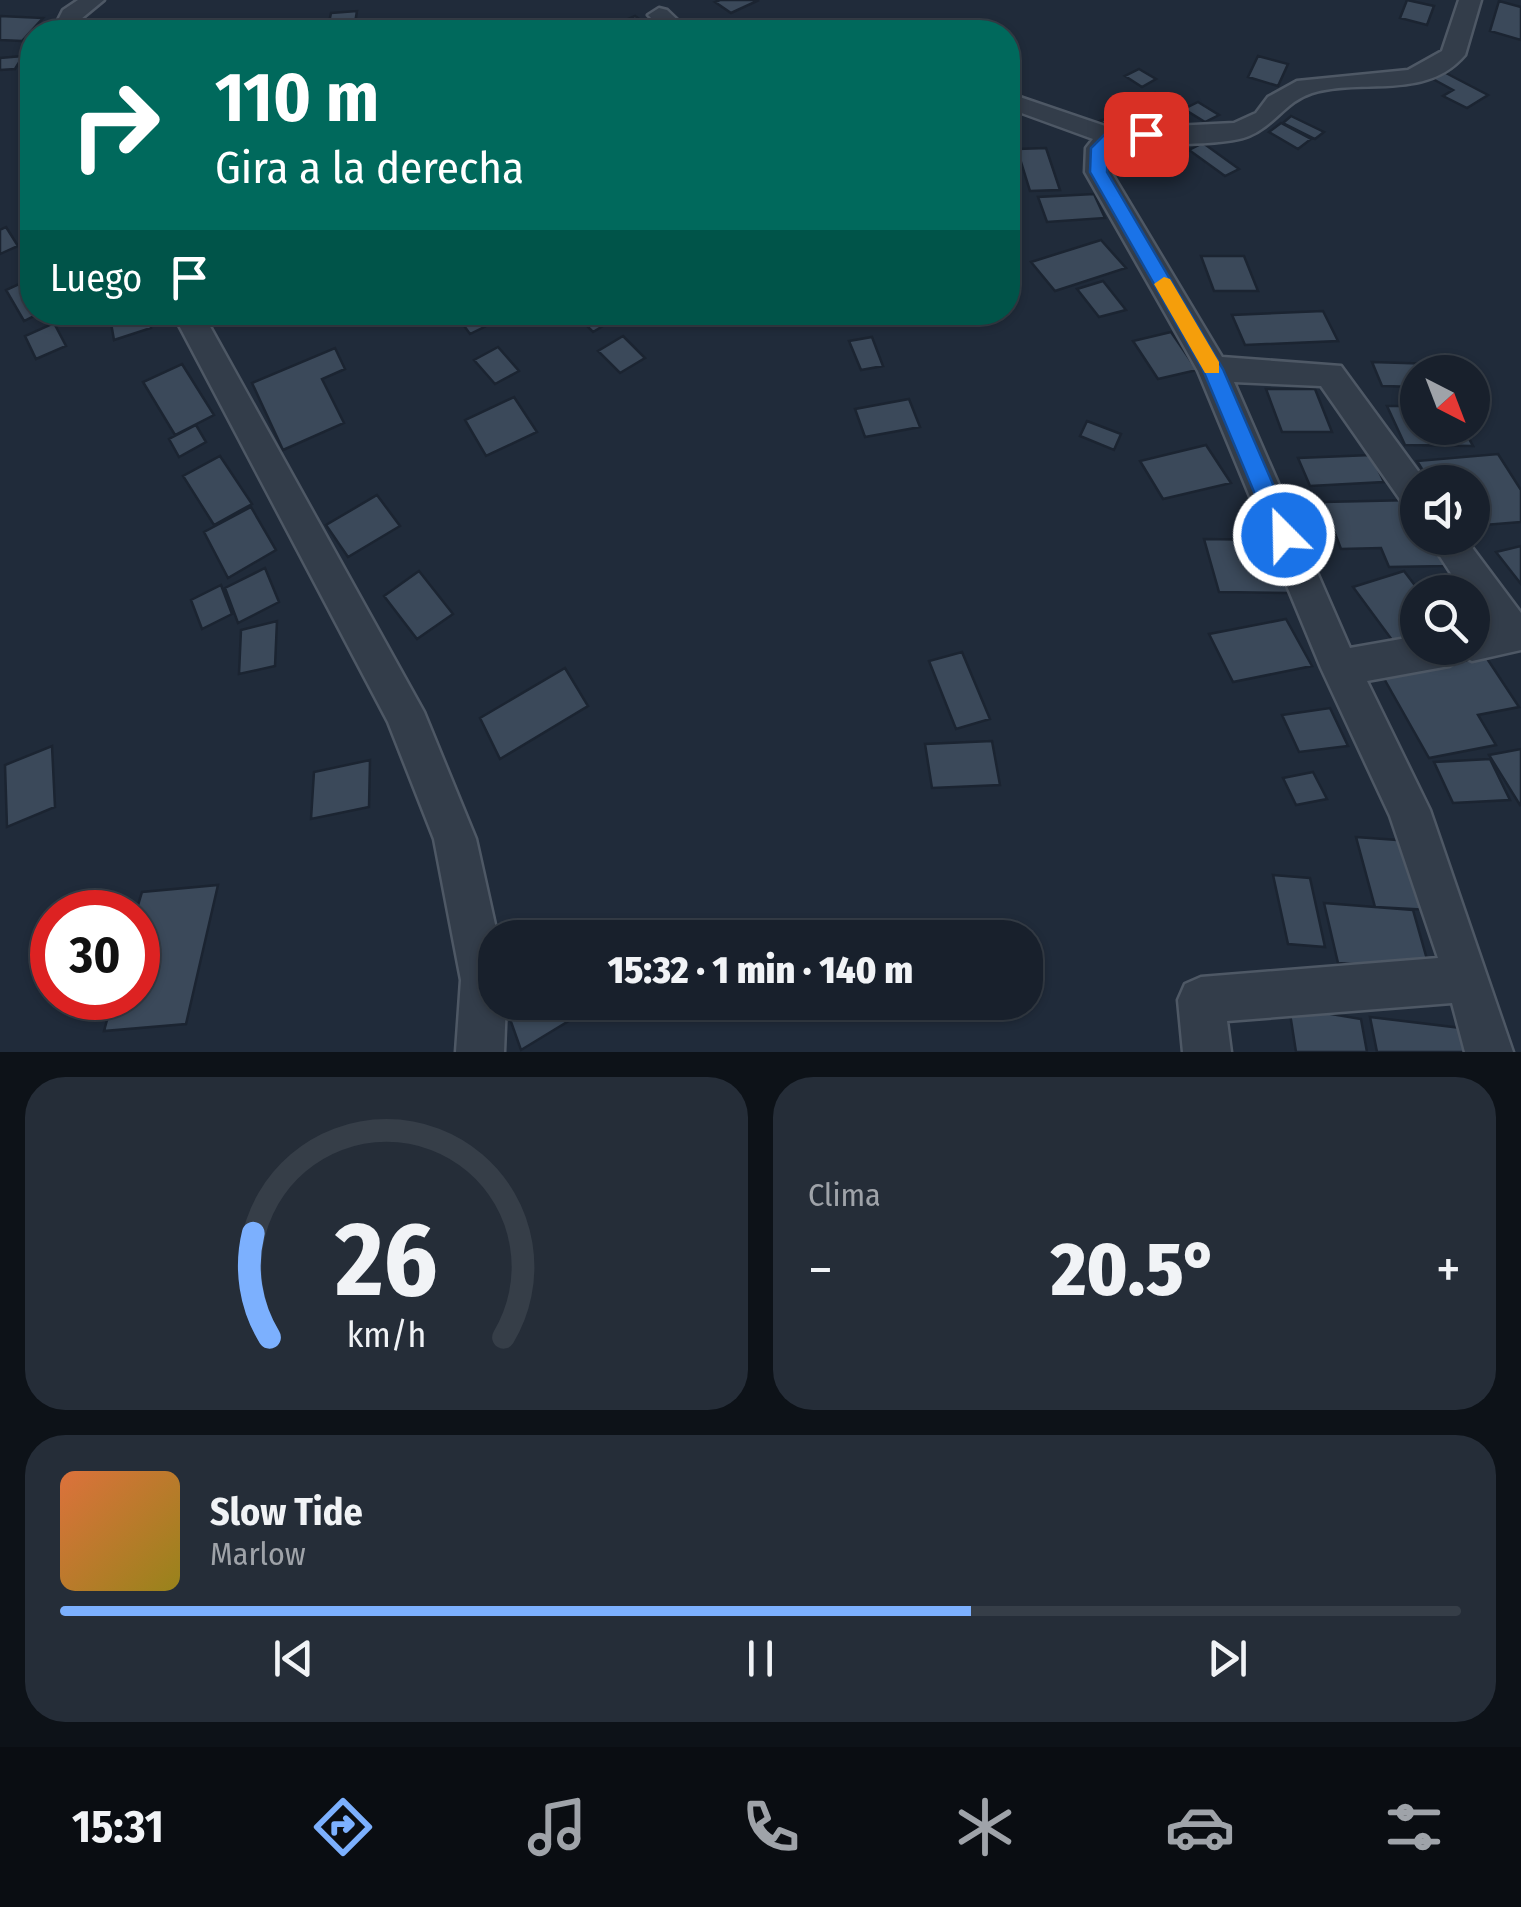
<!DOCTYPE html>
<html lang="es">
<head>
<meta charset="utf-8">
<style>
  body { margin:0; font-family:"Fira Sans Condensed",sans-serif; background:#252d38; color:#f1f3f6; height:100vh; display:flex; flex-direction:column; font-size:38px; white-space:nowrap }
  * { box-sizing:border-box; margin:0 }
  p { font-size:32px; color:#9fa3a9 }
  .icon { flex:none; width:55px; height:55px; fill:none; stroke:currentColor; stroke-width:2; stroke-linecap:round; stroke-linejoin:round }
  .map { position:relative; height:1052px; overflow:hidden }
  .details { display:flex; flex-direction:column; gap:25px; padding:25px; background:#0d1218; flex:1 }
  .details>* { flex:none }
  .guide { position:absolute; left:20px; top:20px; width:1000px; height:305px; border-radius:40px; box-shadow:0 2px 8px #0004,0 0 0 2px #363e48; background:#00695c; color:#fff; overflow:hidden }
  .needle { width:65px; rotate:138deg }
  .fabs { position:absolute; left:1400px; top:355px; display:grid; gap:20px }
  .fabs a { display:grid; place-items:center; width:90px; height:90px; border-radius:50%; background:#18202c; box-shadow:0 2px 8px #0004,0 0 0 2px #363e48; font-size:50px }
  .speed { position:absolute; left:30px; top:890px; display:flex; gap:20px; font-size:50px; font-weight:700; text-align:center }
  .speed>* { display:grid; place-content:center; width:130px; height:130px; border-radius:50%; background:#18202c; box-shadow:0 2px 8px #0004,0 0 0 2px #363e48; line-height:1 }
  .speed .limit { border:15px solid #d22; background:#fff; color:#111 }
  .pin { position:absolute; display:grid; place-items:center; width:85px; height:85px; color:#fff; margin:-42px; border-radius:20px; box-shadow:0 5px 15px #0006 }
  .me { position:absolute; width:110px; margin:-55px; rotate:337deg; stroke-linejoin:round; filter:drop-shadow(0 0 8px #0008) }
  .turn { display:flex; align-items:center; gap:35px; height:210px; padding:0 30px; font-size:45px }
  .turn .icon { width:130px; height:130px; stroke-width:2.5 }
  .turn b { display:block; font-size:70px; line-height:85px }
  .then { display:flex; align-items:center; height:95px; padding:0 30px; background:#0003; gap:20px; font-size:38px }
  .big { font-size:75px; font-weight:800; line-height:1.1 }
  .details .widget { flex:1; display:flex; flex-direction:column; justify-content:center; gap:15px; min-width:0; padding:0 35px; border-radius:40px; background:#252d38 }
  .details .dial { align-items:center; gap:0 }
  .dial svg { height:260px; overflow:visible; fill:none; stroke:#363e48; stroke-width:7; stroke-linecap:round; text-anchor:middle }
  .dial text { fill:#f1f3f6; stroke:none }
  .song { display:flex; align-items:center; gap:30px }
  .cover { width:120px; height:120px; border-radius:15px; background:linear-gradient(135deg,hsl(20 70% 55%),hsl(50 70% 35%)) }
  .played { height:10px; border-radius:5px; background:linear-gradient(90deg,#7cb0fe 65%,#363e48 65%) }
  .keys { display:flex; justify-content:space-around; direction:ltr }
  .heat { display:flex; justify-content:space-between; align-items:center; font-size:55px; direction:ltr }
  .details .tiles { flex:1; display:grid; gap:25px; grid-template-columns:1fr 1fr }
  .widget:last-child { grid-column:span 2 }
  .trip { position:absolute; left:478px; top:920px; width:565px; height:100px; border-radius:40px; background:#18202c; box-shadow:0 2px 8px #0004,0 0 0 2px #363e48; font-weight:800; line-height:100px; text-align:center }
  .tabs { display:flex; height:160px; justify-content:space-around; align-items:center; background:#0a0d12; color:#9fa3a9 }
  .tabs .icon { width:70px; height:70px }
  .tabs .on { color:#7cb0fe }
  .tabs b { font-size:45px; color:#f1f3f6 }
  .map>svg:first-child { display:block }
  .building { fill:#3b495a; stroke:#1b2431; stroke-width:2.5 }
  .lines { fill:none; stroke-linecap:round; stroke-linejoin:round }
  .minor-casing { stroke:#4e5865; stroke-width:5 }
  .minor { fill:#333d4a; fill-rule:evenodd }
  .route { fill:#1a73e8; stroke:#114b97; stroke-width:2.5 }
  .slow { fill:#f59e0b }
</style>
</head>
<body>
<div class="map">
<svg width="1521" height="1052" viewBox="0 0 1521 1052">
  <rect width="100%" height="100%" fill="#202b3a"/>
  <path class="building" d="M720,0H759L731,13L715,2Z
    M1407,0L1434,6L1427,25L1400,18Z
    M1499,1L1521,7V40L1490,31Z
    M357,11L354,29L327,32L331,13Z
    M0,16L43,18L22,41L0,40Z
    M635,16L648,25L632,32H617L610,27Z
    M23,56L15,69L0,70V58Z
    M1258,56L1288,64L1278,86L1248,77Z
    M1139,69L1156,79L1142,87L1125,76Z
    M1442,71L1488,95L1467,108L1443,96L1453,90L1431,78Z
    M1155,93L1171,102L1153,114L1136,105Z
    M1198,102L1219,115L1205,122L1184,109Z
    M1124,112L1141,126L1117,135L1100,121Z
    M1291,116L1324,132L1315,139L1283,123Z
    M1281,123L1311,139L1298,149L1269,132Z
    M1203,143L1239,169L1225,176L1189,150Z
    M1046,148L1060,190L1030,191L1017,149Z
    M1094,194L1105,218L1047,222L1038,197Z
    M6,227L18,246L0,254V230Z
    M1101,240L1126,268L1055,291L1031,262Z
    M1201,256H1244L1258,291H1214Z
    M32,278V312H42L24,321L6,290Z
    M1103,281L1126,310L1099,317L1077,289Z
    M1323,311L1338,341L1245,345L1232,315Z
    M109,312H148L151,328L114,340Z
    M454,312H515L470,334Z
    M578,312H626L593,332L575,314Z
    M54,323L66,346L36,359L25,336Z
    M1171,332L1197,370L1158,379L1133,341Z
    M623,336L645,358L620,373L598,351Z
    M872,337L883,366L861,370L849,341Z
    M498,347L519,371L495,384L474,360Z
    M335,348L345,369L322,379L344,423L283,450L252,383Z
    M1372,362L1435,364L1439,372H1418V387L1382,386Z
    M182,364L214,415L175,435L143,382Z
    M1266,389H1315L1332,432H1282Z
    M514,397L537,432L486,456L465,420Z
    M909,399L920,427L865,437L855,409Z
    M1387,406H1418V428H1463L1473,446L1405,445Z
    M1087,421L1121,434L1114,450L1080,436Z
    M196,425L206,442L179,457L169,439Z
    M1206,445L1231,483L1163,499L1140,461Z
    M1498,454L1521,490V522L1472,526V482H1430L1417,461Z
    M1371,455L1384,482L1310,486L1298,458Z
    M220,456L252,504L214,525L183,476Z
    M377,495L400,526L348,557L326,525Z
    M1414,500L1418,538H1432L1446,566L1389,567L1381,548L1341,549L1323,502Z
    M251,507L276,550L228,578L204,532Z
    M1204,539L1274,540L1292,593L1219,592Z
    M1521,546V584L1496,552Z
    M265,568L279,602L238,623L225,588Z
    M419,571L453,614L417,639L384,596Z
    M1404,571L1420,592L1418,637L1395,644L1353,587Z
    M221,585L232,614L202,629L191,600Z
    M1286,619L1312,666L1233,682L1209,634Z
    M277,621L275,666L239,674L241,630Z
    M962,652L990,719L956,729L929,661Z
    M1486,657L1519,707L1478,715L1496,745L1429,758L1382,675Z
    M565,668L588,706L500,759L480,718Z
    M1330,708L1348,746L1299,752L1282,715Z
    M992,741L1000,785L932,788L925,744Z
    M52,746L55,807L7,827L5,765Z
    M1521,749V804L1520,805L1489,755Z
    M1490,759L1510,800L1453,803L1434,762Z
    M370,760L369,807L311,819L314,772Z
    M1313,772L1327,799L1296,805L1283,778Z
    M1356,837L1411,841L1431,910L1375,907Z
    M1273,875L1310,878L1325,947L1288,944Z
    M218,885L186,1024L104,1031L113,998H138L136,912L142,892Z
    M1324,903L1413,910L1430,970L1338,963Z
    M504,1002H600L521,1050Z
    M1289,1007L1361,1019L1367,1052H1296Z
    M1370,1017L1461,1028L1468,1052H1377Z"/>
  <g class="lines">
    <defs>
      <path id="minor" d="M78,0H104L81,19L74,32H52L63,10Z
        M1459,0H1481L1465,55C1426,101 1362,78 1312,93C1286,101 1274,126 1249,136C1222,147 1151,143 1119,145L1112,151L1111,172L1222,357L1341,366L1426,482H1418V512L1406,508L1321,386L1234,382L1350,648L1418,636V648H1472V625L1485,623L1472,606V592H1463L1428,538H1465L1521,613V650L1472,661L1464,657L1449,666L1367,681L1430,810L1513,1052H1465L1452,1003L1227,1021L1231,1052H1183L1178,1000L1185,984L1201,977L1438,958L1390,816L1321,668L1198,371L1085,172L1086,148L1093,139L1008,108V93L1114,129L1234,123L1256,113L1268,97L1297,81L1408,70L1442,51Z
        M659,8L667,10L690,32H666L648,15Z
        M172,312H202L424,712L476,839L498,938L495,1002H506L504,1052H456L461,980L434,839L388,722Z"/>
    </defs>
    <use href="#minor" class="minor-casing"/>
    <use href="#minor" class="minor"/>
  </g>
  <path class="route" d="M1146,129L1154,134L1152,137L1117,142L1108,150L1107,172L1223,369L1295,535L1292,542H1275L1272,535L1203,370L1090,172L1091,148L1106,133Z"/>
  <path class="slow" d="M1164,277L1170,279L1219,362V373H1205L1154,284Z"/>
</svg>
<div class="fabs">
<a><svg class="needle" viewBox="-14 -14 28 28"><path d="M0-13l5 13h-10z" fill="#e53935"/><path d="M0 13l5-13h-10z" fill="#9fa3a9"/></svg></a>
<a><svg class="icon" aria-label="sound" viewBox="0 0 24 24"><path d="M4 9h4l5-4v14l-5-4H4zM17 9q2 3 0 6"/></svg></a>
<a><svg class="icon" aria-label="search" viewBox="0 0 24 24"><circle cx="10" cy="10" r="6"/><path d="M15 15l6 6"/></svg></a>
</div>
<div class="speed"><div class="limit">30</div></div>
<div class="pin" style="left:1146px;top:134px;background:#d93025"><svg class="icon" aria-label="arrive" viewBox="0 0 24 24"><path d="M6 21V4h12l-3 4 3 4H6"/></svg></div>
<svg class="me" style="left:1284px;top:535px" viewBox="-20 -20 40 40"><circle r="17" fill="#1a73e8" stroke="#fff" stroke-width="3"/><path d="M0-11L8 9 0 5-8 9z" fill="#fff"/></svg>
<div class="trip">15:32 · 1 min · 140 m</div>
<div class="guide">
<div class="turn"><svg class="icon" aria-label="right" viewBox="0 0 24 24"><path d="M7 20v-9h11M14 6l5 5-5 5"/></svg><div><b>110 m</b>Gira a la derecha</div></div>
<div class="then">Luego<svg class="icon" aria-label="arrive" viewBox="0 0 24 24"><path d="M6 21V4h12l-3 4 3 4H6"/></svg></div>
</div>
</div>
<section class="details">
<div class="tiles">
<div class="widget dial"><svg viewBox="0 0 100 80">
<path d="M14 69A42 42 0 1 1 86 69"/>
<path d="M14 69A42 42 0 0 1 9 37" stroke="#7cb0fe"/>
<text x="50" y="56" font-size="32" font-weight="700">26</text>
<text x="50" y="72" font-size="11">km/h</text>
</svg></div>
<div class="widget"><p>Clima</p>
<div class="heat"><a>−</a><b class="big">20.5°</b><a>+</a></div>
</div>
<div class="widget">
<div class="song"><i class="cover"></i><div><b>Slow Tide</b><p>Marlow</p></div></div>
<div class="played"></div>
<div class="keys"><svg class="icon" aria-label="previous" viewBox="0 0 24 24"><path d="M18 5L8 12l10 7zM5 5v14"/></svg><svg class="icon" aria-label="pause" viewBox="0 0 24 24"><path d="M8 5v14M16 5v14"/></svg><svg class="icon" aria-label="next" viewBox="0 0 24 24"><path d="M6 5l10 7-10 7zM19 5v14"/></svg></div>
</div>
</div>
</section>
<nav class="tabs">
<b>15:31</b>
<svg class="icon on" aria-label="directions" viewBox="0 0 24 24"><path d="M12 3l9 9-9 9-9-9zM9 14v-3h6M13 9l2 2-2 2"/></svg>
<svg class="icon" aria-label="music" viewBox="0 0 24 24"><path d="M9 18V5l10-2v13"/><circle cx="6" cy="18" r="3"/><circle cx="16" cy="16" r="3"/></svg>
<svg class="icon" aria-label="phone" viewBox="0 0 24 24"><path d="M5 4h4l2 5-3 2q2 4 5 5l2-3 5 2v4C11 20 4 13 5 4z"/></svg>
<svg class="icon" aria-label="climate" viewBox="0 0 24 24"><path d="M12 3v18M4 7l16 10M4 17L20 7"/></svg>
<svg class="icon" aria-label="car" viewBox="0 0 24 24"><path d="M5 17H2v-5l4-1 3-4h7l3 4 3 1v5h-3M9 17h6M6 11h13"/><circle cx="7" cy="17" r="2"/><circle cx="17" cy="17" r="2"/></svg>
<svg class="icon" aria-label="filters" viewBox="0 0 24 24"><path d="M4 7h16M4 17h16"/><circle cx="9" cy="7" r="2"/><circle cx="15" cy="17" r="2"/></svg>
</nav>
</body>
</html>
